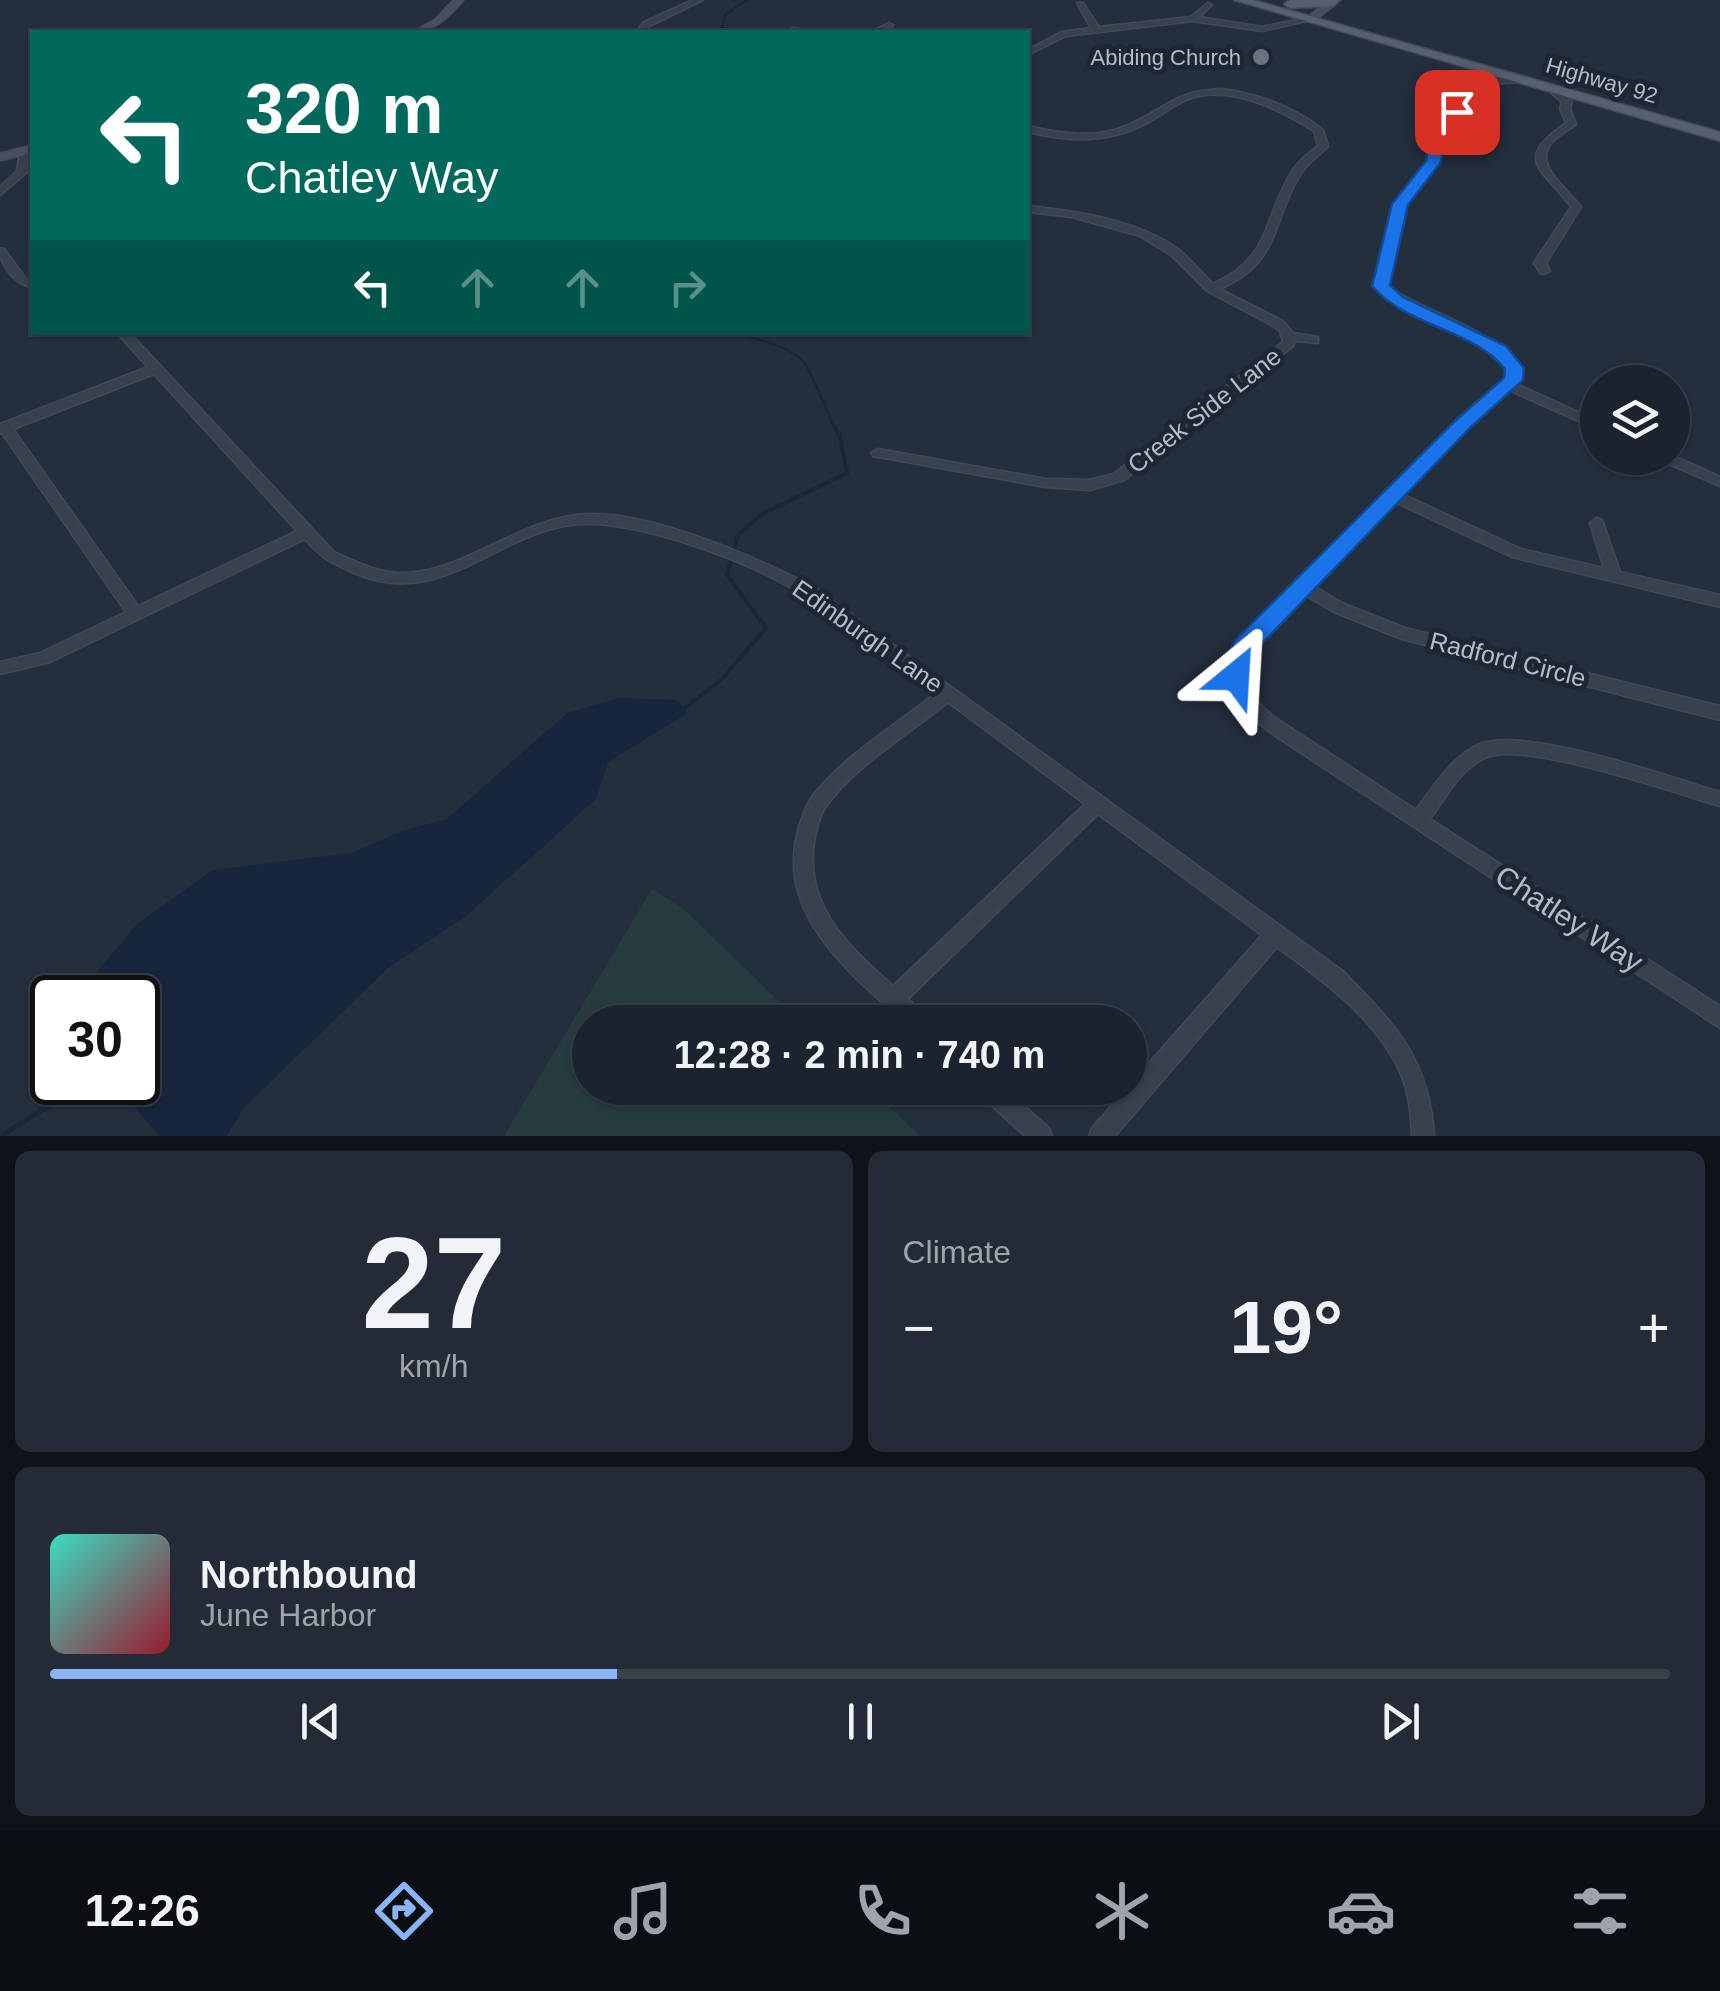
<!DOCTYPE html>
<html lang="en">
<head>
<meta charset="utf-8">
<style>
  body { margin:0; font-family:Arial,sans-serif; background:#242b36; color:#f1f3f6; height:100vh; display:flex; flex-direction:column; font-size:38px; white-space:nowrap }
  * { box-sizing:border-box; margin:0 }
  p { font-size:32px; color:#a0a4aa }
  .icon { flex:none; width:55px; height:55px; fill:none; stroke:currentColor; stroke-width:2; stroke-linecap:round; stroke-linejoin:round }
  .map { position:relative; height:1136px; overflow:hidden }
  .sheet { display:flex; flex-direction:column; gap:15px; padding:15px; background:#0f1319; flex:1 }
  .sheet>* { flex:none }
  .top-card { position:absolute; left:30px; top:30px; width:1000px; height:305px; border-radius:0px; box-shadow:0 2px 8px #0004,0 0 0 2px #39404a; background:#00695c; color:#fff; overflow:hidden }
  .controls { position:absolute; left:1580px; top:365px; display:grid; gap:20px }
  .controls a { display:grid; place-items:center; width:110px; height:110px; border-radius:50%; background:#1b232e; box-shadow:0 2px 8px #0004,0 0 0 2px #39404a; font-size:50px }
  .speed { position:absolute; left:30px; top:975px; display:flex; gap:20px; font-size:50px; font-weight:700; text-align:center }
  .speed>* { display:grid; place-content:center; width:130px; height:130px; border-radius:50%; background:#1b232e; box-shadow:0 2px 8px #0004,0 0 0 2px #39404a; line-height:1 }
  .speed .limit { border:5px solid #111; border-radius:15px; background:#fff; color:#111 }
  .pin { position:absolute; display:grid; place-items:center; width:85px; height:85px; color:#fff; margin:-42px; border-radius:20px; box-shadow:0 5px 15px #0006 }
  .me { position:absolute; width:110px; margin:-55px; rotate:27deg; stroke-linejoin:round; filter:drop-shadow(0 0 8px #0008) }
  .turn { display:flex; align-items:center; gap:35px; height:210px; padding:0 50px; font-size:45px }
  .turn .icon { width:130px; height:130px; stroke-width:2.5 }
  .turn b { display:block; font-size:70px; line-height:85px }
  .lanes { display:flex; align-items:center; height:95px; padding:0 50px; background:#0003; justify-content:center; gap:50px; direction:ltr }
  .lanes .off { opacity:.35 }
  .big { font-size:75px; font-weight:700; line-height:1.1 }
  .sheet .card { flex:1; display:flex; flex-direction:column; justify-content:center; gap:15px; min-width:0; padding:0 35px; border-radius:15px; background:#242b36 }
  .sheet .dial { align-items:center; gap:0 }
  .dial b { font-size:130px; line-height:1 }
  .song { display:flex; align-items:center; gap:30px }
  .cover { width:120px; height:120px; border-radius:15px; background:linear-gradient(135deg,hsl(170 70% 55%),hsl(350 70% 35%)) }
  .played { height:10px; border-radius:5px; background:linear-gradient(90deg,#8ab4f8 35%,#39404a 35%) }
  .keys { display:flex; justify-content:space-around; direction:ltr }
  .heat { display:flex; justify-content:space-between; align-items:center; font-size:55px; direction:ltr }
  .sheet .tiles { flex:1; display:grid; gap:15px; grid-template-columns:1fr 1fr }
  .card:last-child { grid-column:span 2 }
  .trip { position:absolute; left:572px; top:1005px; width:575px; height:100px; border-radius:50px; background:#1b232e; box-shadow:0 2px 8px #0004,0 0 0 2px #39404a; font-weight:700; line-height:100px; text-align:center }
  .tabs { display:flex; height:160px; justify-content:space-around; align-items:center; background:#0b0e12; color:#a0a4aa }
  .tabs .icon { width:70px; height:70px }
  .tabs .selected { color:#8ab4f8 }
  .tabs b { font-size:45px; color:#f1f3f6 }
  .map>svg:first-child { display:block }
  .green { fill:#263c3f }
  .water { fill:#17263c }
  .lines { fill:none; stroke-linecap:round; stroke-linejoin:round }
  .stream-far2 { stroke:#17263c; stroke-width:2.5 }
  .stream-far1 { stroke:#17263c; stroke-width:4 }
  .stream { stroke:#17263c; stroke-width:5 }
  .street-casing { stroke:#414a57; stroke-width:3 }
  .secondary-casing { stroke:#414a57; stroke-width:2 }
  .primary-casing { stroke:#414a57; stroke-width:3 }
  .street { fill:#38414e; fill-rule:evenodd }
  .secondary { fill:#465061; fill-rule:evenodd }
  .primary { fill:#56606e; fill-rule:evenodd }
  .route { fill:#1a73e8; stroke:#114b97; stroke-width:2.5 }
  .worship-dot { fill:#6b7280; stroke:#1d2633; stroke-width:4 }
  .labels { text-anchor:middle; stroke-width:10; stroke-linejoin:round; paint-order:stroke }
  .far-poi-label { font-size:22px; fill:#b4bcc9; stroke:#1d2633; text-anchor:end }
  .far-street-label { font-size:22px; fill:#b4bcc9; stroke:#1d2633 }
  .street-label { font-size:25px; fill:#b4bcc9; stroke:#1d2633 }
  .near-street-label { font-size:30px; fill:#b4bcc9; stroke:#1d2633 }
</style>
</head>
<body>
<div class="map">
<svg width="1720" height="1136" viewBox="0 0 1720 1136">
  <rect width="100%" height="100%" fill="#242f3e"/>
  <path class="green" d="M652,889L682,908L801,1022H590V1088H869L920,1136H504Z"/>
  <path class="water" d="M620,698L677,700L688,713L608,762L596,799L466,916L388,968L243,1109L227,1136H160L113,1083L138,1082V998L76,997L137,924L213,870L352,853L402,831L447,819L567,713Z"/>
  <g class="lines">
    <path class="stream-far2" d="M720,32L726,14L747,0
      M729,332C753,339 785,343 803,361C810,368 828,414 834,426"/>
    <path class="stream-far1" d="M681,711L722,679L766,628L727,575L738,535L762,514L847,473L840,437L833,424"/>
    <path class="stream" d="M1,1136L86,1082"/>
    <defs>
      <path id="street" d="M693,0H703L650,26L644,32H550L554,30H632L636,32L644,22Z
        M1077,3H1083L1099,27L1191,17L1208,3L1212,5L1199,17L1262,27L1311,17L1315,19L1262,31L1193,21L1066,36L1028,55V50L1061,32L1091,28Z
        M889,23L893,25L892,27L880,32H870Z
        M793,28L817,32H790L789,30Z
        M1521,77L1524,78V82L1486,84L1444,134L1438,162L1405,204L1387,286C1431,316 1487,324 1520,368L1519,380L1516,384L1598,421V430L1509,390L1469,426L1402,494L1521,549L1604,568L1590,523L1597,518L1602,520L1620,572L1720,595V607L1512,557L1395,502L1313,586L1344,604L1405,628L1720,706V720L1402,639L1334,612L1305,595C1265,635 1211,667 1274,717L1416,810C1434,786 1452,756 1480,744C1525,726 1670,777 1720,792V806C1675,793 1526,741 1487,757C1462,767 1445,798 1430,819L1720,1006V1028L1274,735C1238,708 1216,688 1238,643L1459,420L1507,379L1508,368C1474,325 1414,322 1375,287L1395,204L1428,162L1434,134L1480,79Z
        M1550,85L1572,101L1570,109L1576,124C1568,131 1556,136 1550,145C1534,166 1570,191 1581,207L1546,263L1550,271L1544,274L1540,273L1534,263L1571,207C1543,168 1511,161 1566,123L1560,109L1562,102L1546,88Z
        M1222,89C1258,94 1294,107 1323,130L1328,146C1319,156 1307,163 1300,175C1270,224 1282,261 1220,289L1283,321L1293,333L1318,337V343L1295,341L1293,346L1124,480L1090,490L1046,487L873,456L871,453L878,449L1046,479L1090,480L1114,474L1283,342L1280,331L1275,327L1207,291L1171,255L1140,236L1072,217L1028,212V206C1076,211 1139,220 1179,250C1191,260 1202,273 1213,284C1272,257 1262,221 1291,173C1297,162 1308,154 1318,146L1314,131C1281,111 1244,91 1204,95C1182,98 1168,111 1149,122C1110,144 1069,142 1028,132V126C1061,134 1096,139 1128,125C1168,108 1172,91 1222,89Z
        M20,149L28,151L27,172L0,195V187L17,171Z
        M0,248L4,249L26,279L32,281V288C15,283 0,267 0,248Z
        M116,332H129L334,552C358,563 381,574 407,573C471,569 520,517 588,514C653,512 755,557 812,586L1344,972C1396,1026 1429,1058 1434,1136H1412C1411,1118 1410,1100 1404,1082C1384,1025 1324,981 1277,947L1115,1136H1089L1092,1128L1262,935L1098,814L908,999L926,1015L929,1022H904C853,976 780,918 796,840C799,826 803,810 812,797C844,755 895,726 936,693C905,671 875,648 844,625C830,615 816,603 801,594C752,563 673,535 616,526C596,523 575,523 555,528C485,546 432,608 354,573C330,562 323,559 305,539L50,662L0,674V662L40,653L126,612L2,433H0V424L148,367ZM154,374L297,531L138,606L13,429ZM948,702L1085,804L893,986C847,945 802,904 815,837C817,828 819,817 825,808C853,767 909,734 948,702Z
        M1672,455L1720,477V486L1662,461L1660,458H1672Z
        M978,1088H1004L1049,1128L1052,1136H1025L981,1096Z"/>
      <path id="secondary" d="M453,0H464C449,17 436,32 412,32L435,19Z
        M1329,0H1341L1315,21H1307V17Z
        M32,145V153L0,161V153Z"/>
      <path id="primary" d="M1234,0H1253L1720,132V141Z
        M1339,0L1334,6L1290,8L1284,4L1290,0Z"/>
    </defs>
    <use href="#street" class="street-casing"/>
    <use href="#secondary" class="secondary-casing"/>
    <use href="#primary" class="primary-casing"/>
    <use href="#street" class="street"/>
    <use href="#secondary" class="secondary"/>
    <use href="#primary" class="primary"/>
  </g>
  <path class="route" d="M1452,109L1464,112L1446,135L1441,162L1408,205L1390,285L1403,297L1506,346L1524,368L1523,380L1471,427L1254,652L1244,683H1227L1224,662L1235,640L1457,419L1504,378L1505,369C1471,328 1407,327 1372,286L1392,204L1426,161L1431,134Z"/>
  <circle class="worship-dot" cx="1261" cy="57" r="10"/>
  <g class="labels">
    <g class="far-poi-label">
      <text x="1241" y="65">Abiding Church</text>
    </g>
    <g class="far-street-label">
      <text transform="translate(1602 80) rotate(16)" y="8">Highway 92</text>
    </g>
    <g class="street-label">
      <text transform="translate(1204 410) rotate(-38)" y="9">Creek Side Lane</text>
      <text transform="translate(868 636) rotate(35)" y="9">Edinburgh Lane</text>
      <text transform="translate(1508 659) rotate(14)" y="9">Radford Circle</text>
    </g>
    <g class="near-street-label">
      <text transform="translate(1569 919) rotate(33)" y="10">Chatley Way</text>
    </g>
  </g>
</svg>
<div class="controls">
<a><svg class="icon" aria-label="layers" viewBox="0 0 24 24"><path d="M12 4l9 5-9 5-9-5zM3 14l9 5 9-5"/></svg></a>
</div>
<div class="speed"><div class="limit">30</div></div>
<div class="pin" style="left:1457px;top:112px;background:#d93025"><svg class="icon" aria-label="arrive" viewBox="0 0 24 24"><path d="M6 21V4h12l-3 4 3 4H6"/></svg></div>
<svg class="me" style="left:1236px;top:676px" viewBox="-20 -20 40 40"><path d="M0-17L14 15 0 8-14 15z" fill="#1a73e8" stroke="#fff" stroke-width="4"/></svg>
<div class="trip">12:28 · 2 min · 740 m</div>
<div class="top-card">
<div class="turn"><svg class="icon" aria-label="left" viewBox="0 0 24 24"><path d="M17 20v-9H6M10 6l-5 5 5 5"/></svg><div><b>320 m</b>Chatley Way</div></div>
<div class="lanes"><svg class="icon" aria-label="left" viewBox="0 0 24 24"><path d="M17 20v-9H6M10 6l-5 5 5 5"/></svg><svg class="icon off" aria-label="ahead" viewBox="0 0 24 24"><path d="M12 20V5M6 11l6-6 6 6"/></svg><svg class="icon off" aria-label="ahead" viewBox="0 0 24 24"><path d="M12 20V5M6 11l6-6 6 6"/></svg><svg class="icon off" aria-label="right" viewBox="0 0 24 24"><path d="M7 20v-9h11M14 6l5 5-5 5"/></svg></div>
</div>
</div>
<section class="sheet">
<div class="tiles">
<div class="card dial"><b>27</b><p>km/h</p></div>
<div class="card"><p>Climate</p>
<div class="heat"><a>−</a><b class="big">19°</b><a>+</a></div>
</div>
<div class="card">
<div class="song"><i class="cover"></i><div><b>Northbound</b><p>June Harbor</p></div></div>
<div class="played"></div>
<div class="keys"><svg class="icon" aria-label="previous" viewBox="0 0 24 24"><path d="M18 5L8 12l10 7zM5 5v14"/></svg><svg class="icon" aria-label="pause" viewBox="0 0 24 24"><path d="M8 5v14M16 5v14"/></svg><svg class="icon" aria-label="next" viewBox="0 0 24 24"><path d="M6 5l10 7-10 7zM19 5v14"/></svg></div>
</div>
</div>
</section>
<nav class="tabs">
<b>12:26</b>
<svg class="icon selected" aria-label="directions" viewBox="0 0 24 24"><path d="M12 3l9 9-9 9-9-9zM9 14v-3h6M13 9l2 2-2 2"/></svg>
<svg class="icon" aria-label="music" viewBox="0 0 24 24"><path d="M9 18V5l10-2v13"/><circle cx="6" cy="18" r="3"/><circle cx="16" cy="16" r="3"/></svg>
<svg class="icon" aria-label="phone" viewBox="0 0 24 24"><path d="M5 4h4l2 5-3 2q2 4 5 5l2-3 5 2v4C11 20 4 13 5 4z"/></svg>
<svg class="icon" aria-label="climate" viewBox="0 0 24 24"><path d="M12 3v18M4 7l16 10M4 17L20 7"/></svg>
<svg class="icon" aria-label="car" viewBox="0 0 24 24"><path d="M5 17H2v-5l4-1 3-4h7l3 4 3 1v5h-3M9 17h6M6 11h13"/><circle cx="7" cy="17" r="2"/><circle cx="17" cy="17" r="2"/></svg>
<svg class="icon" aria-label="filters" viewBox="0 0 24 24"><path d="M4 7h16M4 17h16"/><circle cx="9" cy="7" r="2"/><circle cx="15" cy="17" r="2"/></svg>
</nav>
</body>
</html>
